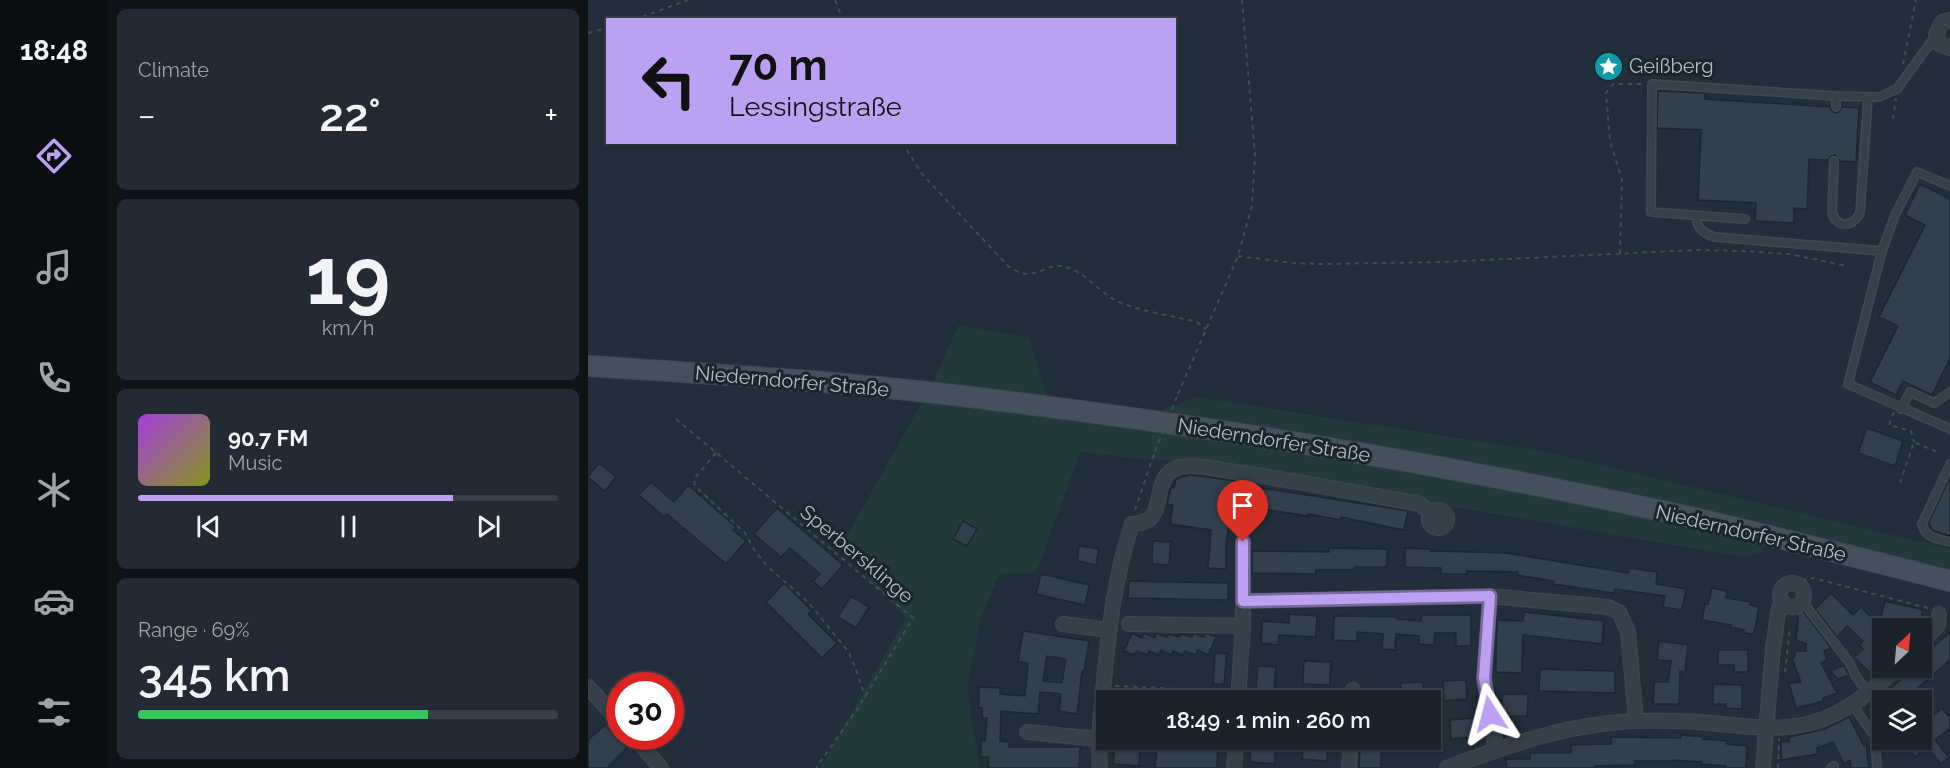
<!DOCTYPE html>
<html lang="en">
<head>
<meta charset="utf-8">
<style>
  body { margin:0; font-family:Raleway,sans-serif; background:#232a33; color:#f1f3f6; height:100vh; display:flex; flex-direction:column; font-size:22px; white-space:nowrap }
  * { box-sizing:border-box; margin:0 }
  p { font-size:20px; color:#9fa4a9 }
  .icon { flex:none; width:33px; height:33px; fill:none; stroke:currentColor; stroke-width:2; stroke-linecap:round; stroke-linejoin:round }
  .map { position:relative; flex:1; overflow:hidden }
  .sheet { display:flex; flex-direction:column; gap:9px; padding:9px; background:#0e1318; width:480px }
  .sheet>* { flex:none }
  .guide { position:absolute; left:18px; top:18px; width:570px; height:126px; border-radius:0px; box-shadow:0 2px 4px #0004,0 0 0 2px #383f47; background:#bca0f2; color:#111; overflow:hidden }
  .needle { width:39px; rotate:26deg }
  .fabs { position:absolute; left:1284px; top:618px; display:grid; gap:12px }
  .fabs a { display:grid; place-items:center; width:60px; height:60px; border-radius:0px; background:#1a222b; box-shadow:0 2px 4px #0004,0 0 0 2px #383f47; font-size:30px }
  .speed { position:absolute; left:18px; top:672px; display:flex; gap:12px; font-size:30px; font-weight:700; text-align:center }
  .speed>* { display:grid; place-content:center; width:78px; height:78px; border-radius:50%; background:#1a222b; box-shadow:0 2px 4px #0004,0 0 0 2px #383f47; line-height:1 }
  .speed .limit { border:9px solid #d22; background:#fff; color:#111 }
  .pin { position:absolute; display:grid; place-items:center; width:51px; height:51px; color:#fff; margin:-62px -26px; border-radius:50% 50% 50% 0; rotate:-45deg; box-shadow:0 0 6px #0007 }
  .pin .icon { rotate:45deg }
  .me { position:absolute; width:66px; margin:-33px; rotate:351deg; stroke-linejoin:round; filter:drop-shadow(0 0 4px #0008) }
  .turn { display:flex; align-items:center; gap:21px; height:126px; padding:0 24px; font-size:27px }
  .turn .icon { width:78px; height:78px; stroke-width:2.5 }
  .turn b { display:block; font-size:42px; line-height:51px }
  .big { font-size:45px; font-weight:600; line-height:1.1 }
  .sheet .tile { flex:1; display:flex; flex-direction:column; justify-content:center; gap:9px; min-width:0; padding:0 21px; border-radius:9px; background:#232a33 }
  .sheet .dial { align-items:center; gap:0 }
  .dial b { font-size:78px; line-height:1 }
  .song { display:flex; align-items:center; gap:18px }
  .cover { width:72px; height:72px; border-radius:9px; background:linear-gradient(135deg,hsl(280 70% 55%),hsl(70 70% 35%)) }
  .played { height:6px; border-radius:3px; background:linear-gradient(90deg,#bca0f2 75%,#383f47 75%) }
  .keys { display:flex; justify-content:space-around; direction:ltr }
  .heat { display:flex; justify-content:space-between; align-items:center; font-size:33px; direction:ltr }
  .charge { height:9px; border-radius:4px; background:linear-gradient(90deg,#34c759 69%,#383f47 0) }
  .trip { position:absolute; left:508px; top:690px; width:345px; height:60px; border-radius:0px; background:#1a222b; box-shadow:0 2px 4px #0004,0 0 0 2px #383f47; font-weight:600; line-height:60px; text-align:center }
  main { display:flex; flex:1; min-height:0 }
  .dock { display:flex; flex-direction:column; width:108px; justify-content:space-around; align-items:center; background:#0a0e11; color:#9fa4a9 }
  .dock .icon { width:42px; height:42px }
  .dock .selected { color:#bca0f2 }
  .dock b { font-size:27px; color:#f1f3f6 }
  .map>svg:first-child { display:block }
  .green { fill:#243a3a }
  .building { fill:#32404c; stroke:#1d2730; stroke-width:1.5; fill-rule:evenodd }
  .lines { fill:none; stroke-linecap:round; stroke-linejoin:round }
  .lane-casing { stroke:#3f4952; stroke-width:10 }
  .street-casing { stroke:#3f4952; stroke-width:16 }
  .secondary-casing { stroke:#3f4952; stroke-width:22 }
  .path { stroke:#3d5251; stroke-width:2; stroke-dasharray:4.5 4.5; stroke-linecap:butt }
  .lane { stroke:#364049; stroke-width:7 }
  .street { stroke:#364049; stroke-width:14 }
  .secondary { stroke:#44505c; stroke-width:20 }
  .path-bridge { stroke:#3d5251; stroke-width:2; stroke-dasharray:4.5 4.5; stroke-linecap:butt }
  .route-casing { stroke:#7a689d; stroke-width:15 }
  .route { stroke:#bca0f2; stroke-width:10 }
  .labels { text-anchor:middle; stroke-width:6; stroke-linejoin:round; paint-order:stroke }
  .poi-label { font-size:20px; fill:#b1bbc5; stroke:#1b252e; text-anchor:start }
  .street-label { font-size:20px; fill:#b1bbc5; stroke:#1b252e }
</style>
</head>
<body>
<main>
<nav class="dock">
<b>18:48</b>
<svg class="icon selected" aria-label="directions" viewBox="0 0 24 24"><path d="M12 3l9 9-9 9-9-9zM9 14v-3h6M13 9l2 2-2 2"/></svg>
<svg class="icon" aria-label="music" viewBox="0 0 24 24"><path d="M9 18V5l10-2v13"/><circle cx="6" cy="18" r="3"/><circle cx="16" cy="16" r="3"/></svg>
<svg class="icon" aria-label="phone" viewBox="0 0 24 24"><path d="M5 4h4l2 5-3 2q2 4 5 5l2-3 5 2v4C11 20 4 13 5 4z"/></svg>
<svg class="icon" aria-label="climate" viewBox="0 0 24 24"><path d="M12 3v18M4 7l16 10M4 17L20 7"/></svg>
<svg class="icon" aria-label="car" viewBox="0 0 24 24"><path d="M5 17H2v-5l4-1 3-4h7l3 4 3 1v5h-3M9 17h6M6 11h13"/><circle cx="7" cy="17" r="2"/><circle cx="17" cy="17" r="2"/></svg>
<svg class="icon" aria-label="filters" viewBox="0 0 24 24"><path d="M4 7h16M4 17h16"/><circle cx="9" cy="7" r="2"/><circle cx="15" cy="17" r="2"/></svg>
</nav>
<section class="sheet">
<div class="tile"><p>Climate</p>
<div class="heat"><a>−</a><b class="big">22°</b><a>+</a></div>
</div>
<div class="tile dial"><b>19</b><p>km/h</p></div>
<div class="tile">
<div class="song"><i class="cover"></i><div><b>90.7 FM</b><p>Music</p></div></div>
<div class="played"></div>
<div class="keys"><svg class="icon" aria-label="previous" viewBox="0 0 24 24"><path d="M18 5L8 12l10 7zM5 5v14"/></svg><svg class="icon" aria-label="pause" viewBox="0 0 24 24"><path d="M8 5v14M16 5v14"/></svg><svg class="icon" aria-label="next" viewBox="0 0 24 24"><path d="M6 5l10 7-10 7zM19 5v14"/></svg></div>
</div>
<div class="tile"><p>Range · 69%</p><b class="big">345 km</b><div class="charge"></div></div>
</section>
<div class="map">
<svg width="1362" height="768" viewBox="0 0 1362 768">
  <rect width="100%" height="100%" fill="#222e39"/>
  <path class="green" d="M371,325L441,338L460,399L343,385Z
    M609,397L958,452L1362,549V573C1269,547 1175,521 1080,502C911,466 740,439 570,411Z
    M336,399L679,445L927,489L1172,541L1176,552L1154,557L603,461L553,459L492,452L448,573L411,574L393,618L379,687L391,768H232L318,618L252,548Z"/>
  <path class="building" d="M1070,91L1117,93V99L1242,107L1243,110L1247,113L1251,112L1254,107L1271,108L1268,162L1252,161L1247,155L1243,156L1240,160L1221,159L1219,209L1206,208V223L1167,221L1168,203L1110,200L1113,130L1069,128Z
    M1332,184L1362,199V358L1344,395L1315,381L1308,395L1282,382L1310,326L1291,317L1337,225L1317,215Z
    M1279,428L1315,441L1307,466L1270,453Z
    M11,463L28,477L17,491L0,477Z
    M602,475L647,481L638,546V569L620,568L623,530L582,524L585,505L579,504L583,488H586L588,479Z
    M1362,477V536L1344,530L1341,522Z
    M63,482L86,502L100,485L148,527L145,530L158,541L138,564L79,514L76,517L51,495Z
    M667,487L820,511L816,530L753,517L752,520L720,514V516L663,507Z
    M189,508L255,565L234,589L225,581L232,574L202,548L193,557L166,534Z
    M375,521L389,529L379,546L365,539Z
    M565,541L583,542L581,565L564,564Z
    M491,546L511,549L508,565L489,561Z
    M741,548L799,549V567H766V570H728V574L664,573V551L741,552Z
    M817,548L843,549V551L918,553L1040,573L1041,568L1069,572L1068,584L1098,589L1094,610L1075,607L1077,596L1027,589L1026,593L965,584L966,581L929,575L930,572L879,571V574H853V568L817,567Z
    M453,574L501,585L497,605L448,594Z
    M541,581L640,583V600L540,598Z
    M196,583L224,611L220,614L249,643L234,658L178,602Z
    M1124,588L1139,591L1138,598L1163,602L1162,605L1171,607L1166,634L1156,633V630L1142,627L1143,625L1114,620L1117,604H1120Z
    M1243,593L1265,615L1273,607L1291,625L1297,601L1335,610L1333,619L1324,628H1294V659L1281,672L1266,657L1275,649L1271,645L1275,641L1259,626L1249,637L1227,609Z
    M263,596L281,607L268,628L250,617Z
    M1215,611L1241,645L1242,649L1236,651L1239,659L1233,663L1249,693L1235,698L1236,701L1208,708L1201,683L1213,682L1204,659L1206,658L1207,651H1218V643L1208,641L1210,619L1208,613Z
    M936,612L1016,621L1014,644L935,635L934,673L908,672L909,620L935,621Z
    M701,614L729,616L728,637L691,635L690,645L673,643L674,621L701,623Z
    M834,615H883V646H868V633H847L846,645L831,644V636L808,634L807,650L794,649L795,634L769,632V641L745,640L746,616L809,617V619L833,621Z
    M435,631L501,641L496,672L494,671L489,714L471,711L473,694L452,692L450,714L413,711L412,741L421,742V747H492L491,768H400L401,757H393V740L397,741L399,718H394V708H391V687L412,688V694L437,696L440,663L430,662ZM459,656L478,659L474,683L455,681Z
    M1362,632V660L1316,700H1294V713L1287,720L1279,710L1326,668H1334V657Z
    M544,633L554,638L556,633L567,638L568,633L579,637L581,634L591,637L593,634L604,637L605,634H608L615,637L617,634H621L628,637L620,655L610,650L607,655L597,651L595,655L585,651L583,655L573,650L571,655L561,651L559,655L549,651L546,655L536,651Z
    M1071,641L1100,645L1097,672L1092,671L1091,704H1065L1066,682H1080L1083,661L1069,660Z
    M1130,650H1160V672H1146V665H1130Z
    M627,653L639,654L636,684H625Z
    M716,661L743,662L742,685L715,684Z
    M1256,665L1261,675L1250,679L1242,671Z
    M670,666L688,667L686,690L668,689Z
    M952,669L1027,671V693L951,691Z
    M878,680L879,699L856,701L855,681Z
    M835,682L836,700H813V683Z
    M1125,684L1154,685V709L1138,708V704H1125Z
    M914,694H940L939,716H914Z
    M1354,708L1362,718V728L1347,740L1361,757L1353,764L1339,747L1327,757L1313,740H1334V725Z
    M1261,717L1276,746L1278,744L1281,768H1263L1262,760L1256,764L1245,742L1229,748L1230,754L1193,760V741L1201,742V737L1237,729Z
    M886,718L888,737L863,739L862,720Z
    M17,725L39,748L19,768H0V740Z
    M1093,735L1115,737V739L1139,741V744L1159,746L1158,768H1137L1138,766L1113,764L1114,762L1084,760V761H1047V765L1007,766V768H919L918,759H942V753H983V745L1023,744V737L1093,738Z
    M621,740H630L629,768H567L569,748L620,751Z
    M715,740L740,742L739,761L714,759Z
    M527,744L552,746L551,766L525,764Z
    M663,745L687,746V764L662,762Z
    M772,750H793V768H771Z"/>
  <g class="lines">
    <defs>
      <path id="lane" d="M1248,107V96
        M1246,161L1244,212C1248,229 1265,227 1272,213L1280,98
        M1362,186L1329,172L1307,215L1294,251L1260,384L1362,429
        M1108,216C1109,229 1115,233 1127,237L1294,251
        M1157,219L1063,212L1064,84L1248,96L1291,97L1309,89L1348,35
        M1313,409L1322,392L1346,403L1362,392
        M1362,464L1334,524C1337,538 1350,539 1362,542
        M1212,604L1218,606L1261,662L1269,678L1280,693
        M1264,704L1287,737L1289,768
        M1243,768L1246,766"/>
      <path id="street" d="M1362,20L1354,22L1348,35L1351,44L1362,48
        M841 519a9 9 0 1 1 18 0a9 9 0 1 1-18 0Z
        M1192 595a12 12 0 1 1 24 0a12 12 0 1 1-24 0Z
        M902,596L896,678L908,750
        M655,601L902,596L1020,607L1031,612L1040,632L1048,721
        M475,624L521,630
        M541,624L655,626
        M1334,642L1350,625L1351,614
        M0,687L32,722
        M650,700L655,626V542
        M765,700V690
        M439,732L510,739
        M45,736L73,768
        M512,768C510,738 513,711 516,681C521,628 527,575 544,524C585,524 558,477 591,467C606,463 626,469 641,471C705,480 768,493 832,504L842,513
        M646,768L648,740
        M761,768L763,740
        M859,768C920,745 983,723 1049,721C1070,720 1092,721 1113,722C1159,726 1204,736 1247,714C1271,702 1290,685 1309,668
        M1175,768L1185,648L1191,607L1194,601"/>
      <path id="secondary" d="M0,366C125,374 250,381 374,396C610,424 846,462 1079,512C1174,533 1268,557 1362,581"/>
    </defs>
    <use href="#lane" class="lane-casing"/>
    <use href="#street" class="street-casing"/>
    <use href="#secondary" class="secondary-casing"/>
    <path class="path" d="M247,0L255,20
      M46,20L100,0
      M0,33L20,28
      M1315,64L1328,0
      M1305,119L1308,98
      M314,142L334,174L420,266C449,287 457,258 481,268C498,274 511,291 527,300C552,312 582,315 609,322L618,329
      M1032,254L1034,180L1022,141L1018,93L1025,84H1057
      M650,256L704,263L733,264L854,262L1108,250L1154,251L1201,254L1259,266
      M590,394L650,256L664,206L667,155L654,0
      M1306,412L1301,425L1323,431L1326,442
      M88,419L325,618L268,711L228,768
      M128,453L106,479L107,486L157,533L167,551L180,567L220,602L260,651L268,669L277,697
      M1312,483L1326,442L1349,452
      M547,510L567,451
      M656,530L657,485
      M1205,583L1225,578L1340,608
      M1197,672L1202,627
      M527,686L638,691
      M1190,768L1191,738"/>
    <use href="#lane" class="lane"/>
    <use href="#street" class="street"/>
    <use href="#secondary" class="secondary"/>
    <path class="path-bridge" d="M567,451L590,394"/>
  </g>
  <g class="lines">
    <defs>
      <path id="route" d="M655,542V601L902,596L896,678L902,714"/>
    </defs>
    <use href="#route" class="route-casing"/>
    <use href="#route" class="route"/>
  </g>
  <defs>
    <symbol id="sight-disc" viewBox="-11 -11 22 22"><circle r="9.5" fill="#0f9aa8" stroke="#1b252e"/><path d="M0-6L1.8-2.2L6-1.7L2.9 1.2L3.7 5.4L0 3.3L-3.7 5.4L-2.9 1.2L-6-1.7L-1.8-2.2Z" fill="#fff"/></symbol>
  </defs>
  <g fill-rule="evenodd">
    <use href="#sight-disc" x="1004" y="50" width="33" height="33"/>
  </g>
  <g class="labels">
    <g class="poi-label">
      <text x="1041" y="73">Geißberg</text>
    </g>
    <g class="street-label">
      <text transform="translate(204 381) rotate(5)" y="7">Niederndorfer Straße</text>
      <text transform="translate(686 440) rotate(9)" y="7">Niederndorfer Straße</text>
      <text transform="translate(1163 533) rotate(13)" y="7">Niederndorfer Straße</text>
      <text transform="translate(269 554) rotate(40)" y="7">Sperbersklinge</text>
    </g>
  </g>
</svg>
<div class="fabs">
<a><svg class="needle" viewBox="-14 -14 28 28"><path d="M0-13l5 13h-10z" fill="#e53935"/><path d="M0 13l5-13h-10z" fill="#9fa4a9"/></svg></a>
<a><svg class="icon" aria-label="layers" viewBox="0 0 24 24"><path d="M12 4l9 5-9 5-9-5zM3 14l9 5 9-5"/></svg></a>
</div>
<div class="speed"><div class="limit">30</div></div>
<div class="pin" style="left:655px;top:542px;background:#d93025"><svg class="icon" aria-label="arrive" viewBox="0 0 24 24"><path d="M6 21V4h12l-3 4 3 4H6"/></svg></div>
<svg class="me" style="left:902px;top:714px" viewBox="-20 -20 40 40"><path d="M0-17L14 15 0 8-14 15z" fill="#bca0f2" stroke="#fff" stroke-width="4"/></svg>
<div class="trip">18:49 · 1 min · 260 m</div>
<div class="guide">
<div class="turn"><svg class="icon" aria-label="left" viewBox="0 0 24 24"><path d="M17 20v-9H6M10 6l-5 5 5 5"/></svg><div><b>70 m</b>Lessingstraße</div></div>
</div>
</div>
</main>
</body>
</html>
